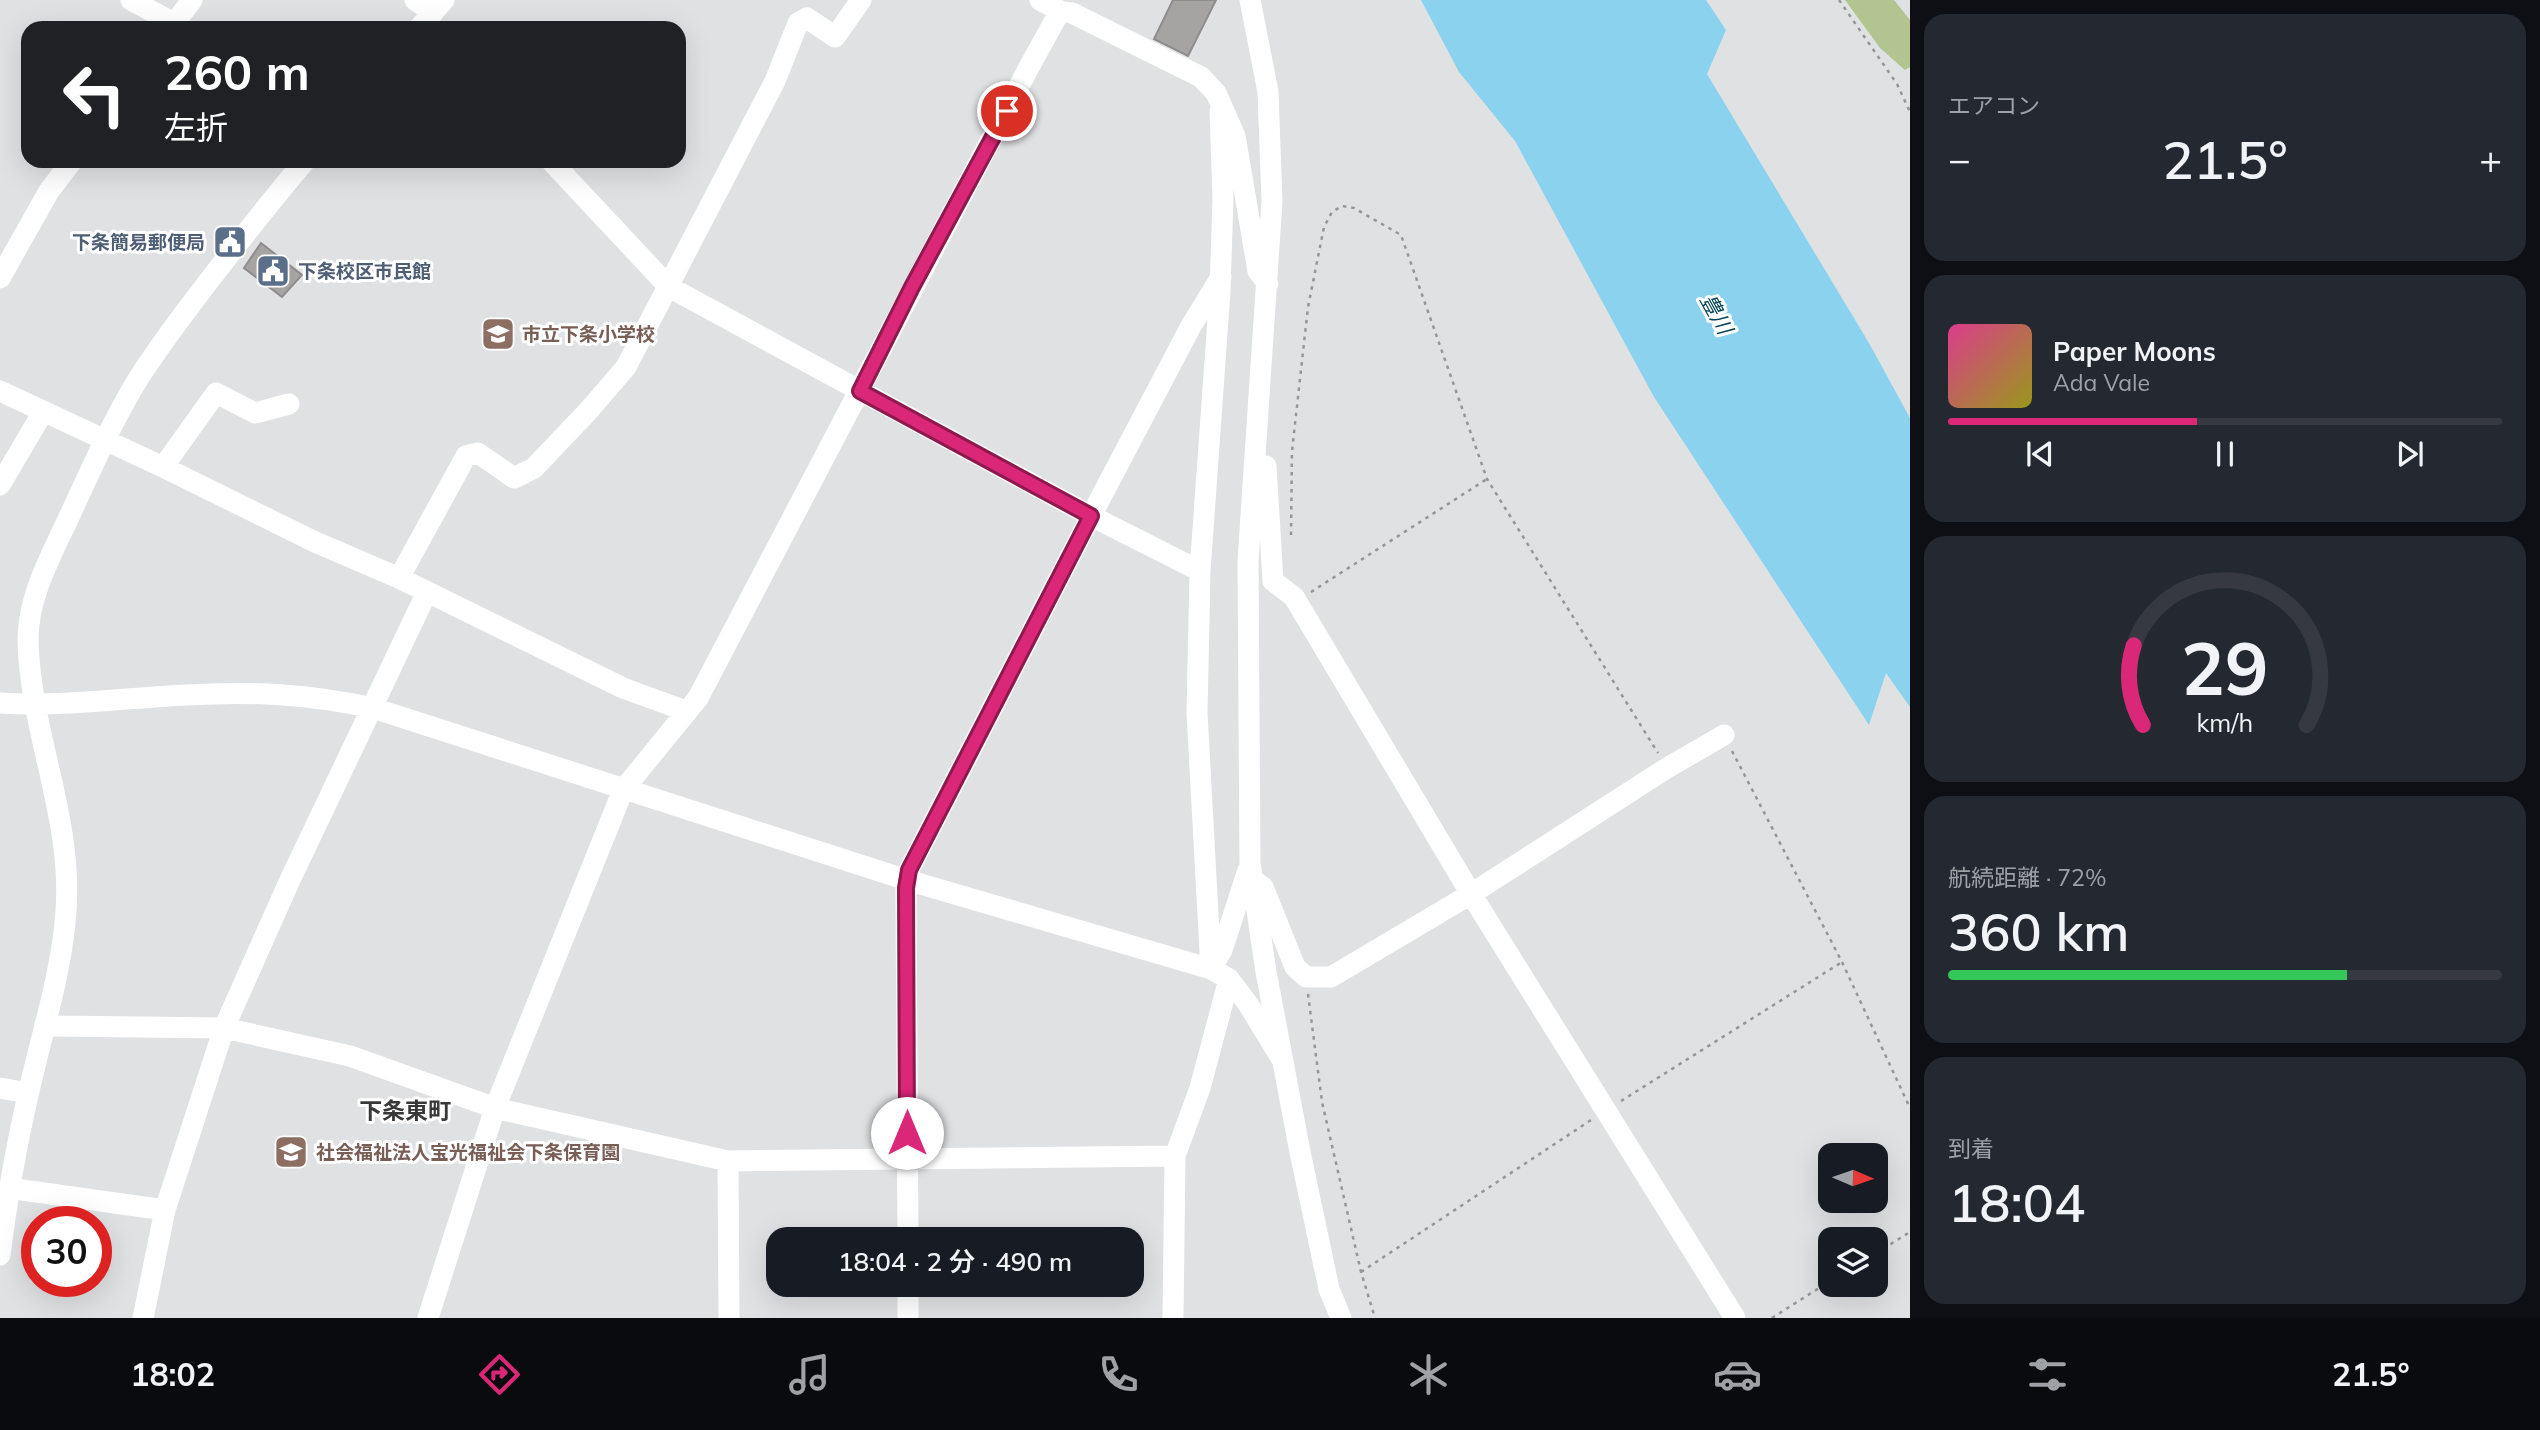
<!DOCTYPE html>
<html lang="ja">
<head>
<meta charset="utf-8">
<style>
  body { margin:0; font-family:Mulish,"Noto Sans JP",sans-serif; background:#242831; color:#f1f3f6; height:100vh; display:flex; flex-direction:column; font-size:26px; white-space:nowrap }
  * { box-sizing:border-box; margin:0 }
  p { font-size:23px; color:#9ea1a6 }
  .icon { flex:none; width:38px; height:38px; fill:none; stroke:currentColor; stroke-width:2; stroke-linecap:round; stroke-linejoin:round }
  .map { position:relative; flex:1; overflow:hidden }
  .drawer { display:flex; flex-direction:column; gap:14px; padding:14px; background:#0d0f14; width:630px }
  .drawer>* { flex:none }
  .banner { position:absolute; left:21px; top:21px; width:665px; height:147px; border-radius:21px; box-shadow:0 7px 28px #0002; background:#202124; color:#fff; overflow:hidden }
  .needle { width:46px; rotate:92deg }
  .tools { position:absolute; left:1818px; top:1143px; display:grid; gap:14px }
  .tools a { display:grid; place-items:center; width:70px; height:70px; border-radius:14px; background:#171b24; box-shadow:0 7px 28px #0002; font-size:35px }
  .speed { position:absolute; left:21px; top:1206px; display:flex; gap:14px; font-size:35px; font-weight:700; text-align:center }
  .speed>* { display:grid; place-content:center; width:91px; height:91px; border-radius:50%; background:#171b24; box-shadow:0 7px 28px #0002; line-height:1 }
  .speed .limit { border:10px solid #d22; background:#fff; color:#111 }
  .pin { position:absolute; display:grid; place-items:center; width:60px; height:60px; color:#fff; margin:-30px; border:4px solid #fff; border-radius:50%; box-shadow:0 2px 7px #0007 }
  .me { position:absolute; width:77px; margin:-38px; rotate:0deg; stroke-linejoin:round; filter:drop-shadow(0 0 5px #0008) }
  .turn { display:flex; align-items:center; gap:24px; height:147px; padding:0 28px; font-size:32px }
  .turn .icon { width:91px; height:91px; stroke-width:2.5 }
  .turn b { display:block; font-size:49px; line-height:60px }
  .big { font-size:52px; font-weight:600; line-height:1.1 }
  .drawer .tile { flex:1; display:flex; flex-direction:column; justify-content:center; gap:10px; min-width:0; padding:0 24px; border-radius:21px; background:#242831 }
  .drawer .dial { align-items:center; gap:0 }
  .dial svg { height:182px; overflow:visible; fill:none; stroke:#363941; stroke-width:7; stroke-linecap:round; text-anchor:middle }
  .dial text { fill:#f1f3f6; stroke:none }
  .song { display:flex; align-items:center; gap:21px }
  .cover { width:84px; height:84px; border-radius:10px; background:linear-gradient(135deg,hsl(330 70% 55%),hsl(60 70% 35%)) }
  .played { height:7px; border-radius:4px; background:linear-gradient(90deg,#db2777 45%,#363941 45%) }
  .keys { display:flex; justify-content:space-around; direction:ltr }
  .heat { display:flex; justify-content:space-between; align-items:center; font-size:38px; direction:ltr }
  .charge { height:10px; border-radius:5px; background:linear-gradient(90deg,#34c759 72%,#363941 0) }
  .trip { position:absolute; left:766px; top:1227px; width:378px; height:70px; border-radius:21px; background:#171b24; box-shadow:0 7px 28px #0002; font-weight:600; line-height:70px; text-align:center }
  .tab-bar { display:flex; height:112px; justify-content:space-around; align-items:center; background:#090b0e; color:#9ea1a6 }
  .tab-bar .icon { width:49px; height:49px }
  .tab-bar .active { color:#db2777 }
  .tab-bar b { font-size:32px; color:#f1f3f6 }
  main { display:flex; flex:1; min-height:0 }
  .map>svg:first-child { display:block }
  .green { fill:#b2c490 }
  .water { fill:#8ad2ed }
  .building { fill:#a6a4a3; stroke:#8e8c8c; stroke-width:2 }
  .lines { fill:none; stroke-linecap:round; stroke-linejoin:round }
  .path { stroke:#959697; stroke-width:2.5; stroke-dasharray:3.5 5; stroke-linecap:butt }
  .minor { stroke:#fff; stroke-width:21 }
  .route-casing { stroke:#8e194d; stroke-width:18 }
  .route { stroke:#db2777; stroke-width:12 }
  .labels { text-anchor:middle; stroke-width:6; stroke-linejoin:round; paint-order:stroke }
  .service-label { font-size:19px; font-weight:bold; fill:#4e5e75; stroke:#fff; text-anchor:end }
  .education-label { font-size:19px; font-weight:bold; fill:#785e54; stroke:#fff; text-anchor:start }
  .water-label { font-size:21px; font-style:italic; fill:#004355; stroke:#fff }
  .quarter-label { font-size:23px; font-weight:bold; fill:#383839; stroke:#fff }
</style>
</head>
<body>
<main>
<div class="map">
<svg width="1910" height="1318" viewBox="0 0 1910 1318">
  <rect width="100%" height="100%" fill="#e0e1e3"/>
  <path class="green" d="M1845,0H1894L1910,20V67L1905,70L1880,48Z"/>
  <path class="water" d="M1421,0H1706L1726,30L1707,74L1869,343L1910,418V707L1886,673L1869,725L1654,397L1515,141L1459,72Z"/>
  <path class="building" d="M1173,0H1216L1188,56L1154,39Z
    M261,243L302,275L282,297L244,268Z"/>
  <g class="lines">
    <path class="path" d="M1839,0L1897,84L1910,112
      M1291,535L1292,451L1308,307L1324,227L1332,212L1342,206L1354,208L1401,235L1487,479L1658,753
      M1311,592L1487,479
      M1732,751L1842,962L1910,1108
      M1308,994L1322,1102L1361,1272L1375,1318
      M1621,1101L1842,962
      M1876,1253L1910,1232
      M1361,1272L1591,1120
      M1772,1318L1830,1281"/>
    <path class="minor" d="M131,0L183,28
      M415,0L433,13
      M1040,0L1060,11
      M1250,0L1268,92L1272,201L1248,561L1250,863L1266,972L1300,1152L1329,1289L1341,1318
      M171,28L192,0
      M419,28L444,0
      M551,161L669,287L1091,516L1200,571
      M0,278L49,191L72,161
      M0,391L163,467L313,541L399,578L623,688L686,711
      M1266,466L1273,581L1294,597L1471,894L1735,1318
      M163,467L216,393L255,413L289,404
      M0,485L43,412
      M399,578L466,456L478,453L514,478L534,468L590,409L626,367L775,81L798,23L807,18L835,37L861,0
      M0,703C62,707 124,698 187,695C252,691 309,694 373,708L907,880L1211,969L1229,979L1248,1004L1283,1061
      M1257,883L1263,887L1295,967L1306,977H1331L1471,894L1667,768L1724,735
      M1212,967L1222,950L1248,870
      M1211,969L1197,713L1200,571L1220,291L1223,198L1220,111
      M45,1024L55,1026L224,1028L350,1056L495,1108L728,1161L1175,1156
      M0,1088L28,1093
      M728,1161L729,1318
      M8,1188L165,1210
      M908,1239L906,888L909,870L1091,516L1191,326L1221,277
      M0,1255C7,1200 16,1146 29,1091C42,1032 62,972 66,911C73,818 30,732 28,640C28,596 51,556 69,517C90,472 110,426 135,384C157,348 183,315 208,282C240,241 271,200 305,161
      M908,1284V1318
      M143,1318L165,1210L224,1028L289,882L427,592
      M428,1318L495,1108L623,790L698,698L1028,69L1060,11L1072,13L1201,77L1216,93L1235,136L1258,271L1268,284
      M1173,1318L1175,1156L1200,1088L1229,979"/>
  </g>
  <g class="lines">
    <defs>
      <path id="route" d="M907,1133L906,888L909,870L1091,516L860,391L912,287L1007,111"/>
    </defs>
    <use href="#route" class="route-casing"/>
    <use href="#route" class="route"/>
  </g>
  <defs>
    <symbol id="civic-square" viewBox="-11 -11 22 22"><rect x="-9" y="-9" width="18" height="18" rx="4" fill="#5c6f8a" stroke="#fff"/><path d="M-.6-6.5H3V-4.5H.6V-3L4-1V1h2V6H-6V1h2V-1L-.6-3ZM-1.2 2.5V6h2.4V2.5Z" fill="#fff"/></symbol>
    <symbol id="school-square" viewBox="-11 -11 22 22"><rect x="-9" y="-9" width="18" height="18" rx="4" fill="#8d6e63" stroke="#fff"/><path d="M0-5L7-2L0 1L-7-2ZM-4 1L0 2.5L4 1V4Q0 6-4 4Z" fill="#fff"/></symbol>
  </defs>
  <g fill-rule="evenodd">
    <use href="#civic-square" x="211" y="223" width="38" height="38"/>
    <use href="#civic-square" x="254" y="252" width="38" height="38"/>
    <use href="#school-square" x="479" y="315" width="38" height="38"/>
    <use href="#school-square" x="272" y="1133" width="38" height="38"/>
  </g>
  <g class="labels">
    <g class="service-label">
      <text x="205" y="249">下条簡易郵便局</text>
      <text x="298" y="278" text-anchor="start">下条校区市民館</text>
    </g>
    <g class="education-label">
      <text x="522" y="341">市立下条小学校</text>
      <text x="316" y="1159">社会福祉法人宝光福祉会下条保育園</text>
    </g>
    <g class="water-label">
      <text transform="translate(1716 314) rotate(61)" y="7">豊川</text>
    </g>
    <g class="quarter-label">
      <text x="405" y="1119">下条東町</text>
    </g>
  </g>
</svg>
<div class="tools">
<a><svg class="needle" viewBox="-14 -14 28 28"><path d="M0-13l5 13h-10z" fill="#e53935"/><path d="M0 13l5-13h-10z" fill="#9ea1a6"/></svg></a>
<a><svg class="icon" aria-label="layers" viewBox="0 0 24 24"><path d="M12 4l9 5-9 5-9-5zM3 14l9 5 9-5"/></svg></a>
</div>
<div class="speed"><div class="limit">30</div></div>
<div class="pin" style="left:1007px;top:111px;background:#d93025"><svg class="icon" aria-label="arrive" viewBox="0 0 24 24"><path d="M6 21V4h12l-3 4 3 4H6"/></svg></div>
<svg class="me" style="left:907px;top:1133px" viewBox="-20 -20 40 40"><circle r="19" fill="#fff"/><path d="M0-13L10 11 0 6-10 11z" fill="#db2777"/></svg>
<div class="trip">18:04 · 2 分 · 490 m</div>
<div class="banner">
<div class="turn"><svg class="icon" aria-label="left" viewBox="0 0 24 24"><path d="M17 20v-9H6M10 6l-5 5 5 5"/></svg><div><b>260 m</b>左折</div></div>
</div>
</div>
<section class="drawer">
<div class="tile"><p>エアコン</p>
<div class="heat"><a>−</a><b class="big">21.5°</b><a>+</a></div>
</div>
<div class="tile">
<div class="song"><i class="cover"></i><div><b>Paper Moons</b><p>Ada Vale</p></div></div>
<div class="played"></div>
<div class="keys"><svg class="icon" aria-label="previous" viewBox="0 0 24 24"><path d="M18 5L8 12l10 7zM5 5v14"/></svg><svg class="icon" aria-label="pause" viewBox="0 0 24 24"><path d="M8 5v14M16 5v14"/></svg><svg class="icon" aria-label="next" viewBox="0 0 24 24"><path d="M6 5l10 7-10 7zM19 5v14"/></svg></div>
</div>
<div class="tile dial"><svg viewBox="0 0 100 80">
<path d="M14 69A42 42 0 1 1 86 69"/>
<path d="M14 69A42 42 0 0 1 10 34" stroke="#db2777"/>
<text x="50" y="56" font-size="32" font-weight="700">29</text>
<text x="50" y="72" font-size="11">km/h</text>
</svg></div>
<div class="tile"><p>航続距離 · 72%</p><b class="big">360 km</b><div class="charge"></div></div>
<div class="tile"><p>到着</p><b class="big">18:04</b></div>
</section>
</main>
<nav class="tab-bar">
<b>18:02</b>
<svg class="icon active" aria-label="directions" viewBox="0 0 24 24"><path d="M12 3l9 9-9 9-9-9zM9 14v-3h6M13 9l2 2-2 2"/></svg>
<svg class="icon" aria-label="music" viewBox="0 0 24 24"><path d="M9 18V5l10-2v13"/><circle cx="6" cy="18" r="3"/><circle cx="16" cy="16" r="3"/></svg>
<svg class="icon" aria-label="phone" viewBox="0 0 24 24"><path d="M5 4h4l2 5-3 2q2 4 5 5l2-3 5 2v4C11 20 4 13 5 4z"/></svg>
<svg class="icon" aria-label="climate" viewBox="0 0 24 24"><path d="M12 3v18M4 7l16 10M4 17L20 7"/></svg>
<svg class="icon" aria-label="car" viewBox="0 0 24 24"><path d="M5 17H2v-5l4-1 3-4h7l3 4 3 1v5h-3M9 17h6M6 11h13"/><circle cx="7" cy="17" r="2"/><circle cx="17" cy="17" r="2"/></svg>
<svg class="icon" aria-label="filters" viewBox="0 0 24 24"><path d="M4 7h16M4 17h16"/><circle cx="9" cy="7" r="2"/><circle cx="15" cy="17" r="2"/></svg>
<b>21.5°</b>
</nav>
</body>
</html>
